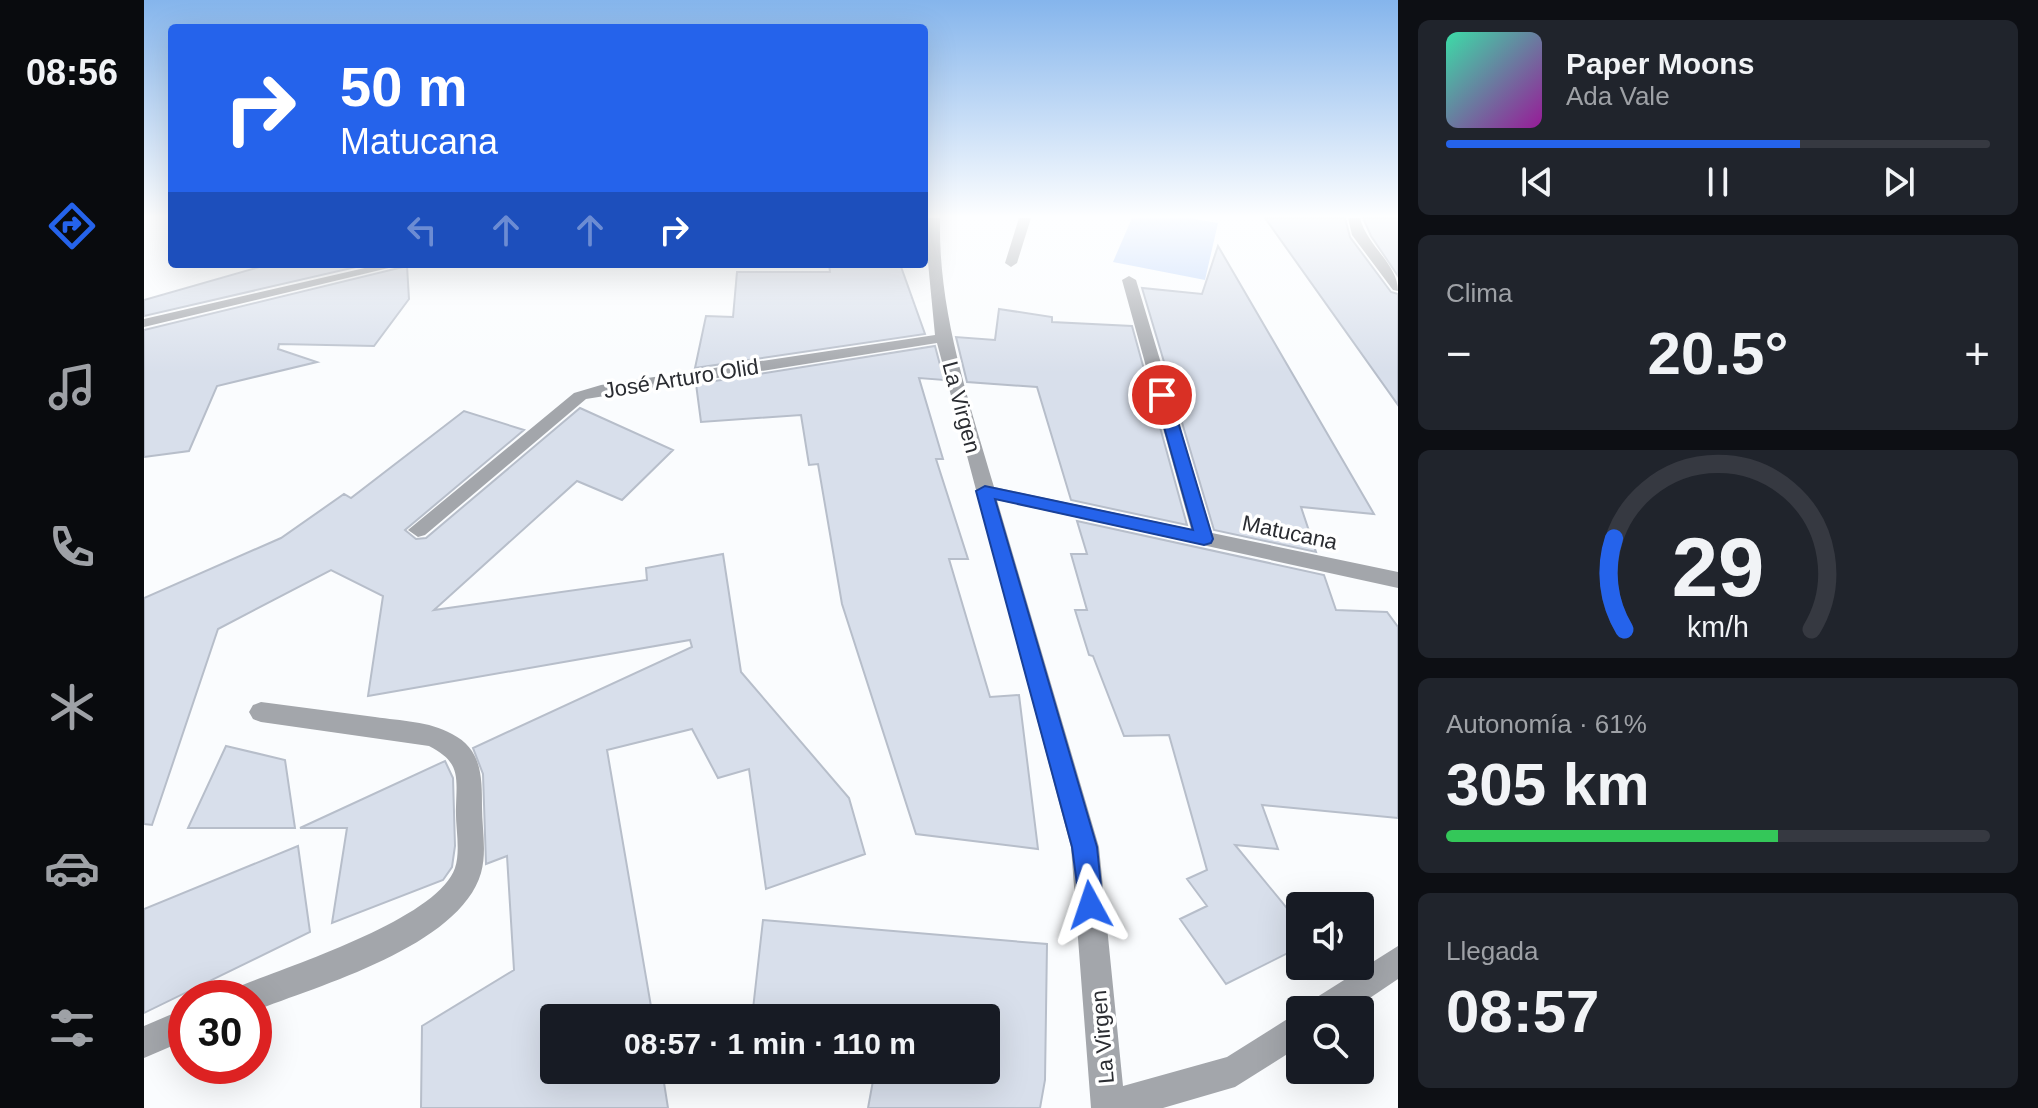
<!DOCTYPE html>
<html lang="es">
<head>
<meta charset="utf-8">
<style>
  body { margin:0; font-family:Arial,sans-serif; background:#20242c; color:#f1f3f6; height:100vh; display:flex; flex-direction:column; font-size:30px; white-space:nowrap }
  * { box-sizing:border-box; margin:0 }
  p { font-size:26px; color:#9ea1a6 }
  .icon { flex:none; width:44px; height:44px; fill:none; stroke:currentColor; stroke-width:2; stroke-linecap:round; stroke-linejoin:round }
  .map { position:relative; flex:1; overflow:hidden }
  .side { display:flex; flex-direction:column; gap:20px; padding:20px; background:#0d0f14; width:640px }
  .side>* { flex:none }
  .hud { position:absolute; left:24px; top:24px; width:760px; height:244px; border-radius:8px; box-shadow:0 8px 32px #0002; background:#2563eb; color:#fff; overflow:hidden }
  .fabs { position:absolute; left:1142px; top:892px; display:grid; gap:16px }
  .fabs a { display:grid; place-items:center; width:88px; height:88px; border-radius:8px; background:#171b24; box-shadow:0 8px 32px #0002; font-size:40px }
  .speed { position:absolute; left:24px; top:980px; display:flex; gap:16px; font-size:40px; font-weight:700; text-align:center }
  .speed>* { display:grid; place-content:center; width:104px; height:104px; border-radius:50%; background:#171b24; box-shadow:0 8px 32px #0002; line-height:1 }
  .speed .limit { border:12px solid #d22; background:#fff; color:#111 }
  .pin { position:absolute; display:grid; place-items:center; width:68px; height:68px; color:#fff; margin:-34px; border:4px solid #fff; border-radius:50%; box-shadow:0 2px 8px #0007 }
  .me { position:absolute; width:88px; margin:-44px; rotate:355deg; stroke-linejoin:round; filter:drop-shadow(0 0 6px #0008) }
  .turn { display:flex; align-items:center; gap:28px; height:168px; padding:0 40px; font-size:36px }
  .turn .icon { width:104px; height:104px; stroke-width:2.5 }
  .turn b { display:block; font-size:56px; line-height:68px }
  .lanes { display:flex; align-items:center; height:76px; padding:0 40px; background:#0003; justify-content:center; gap:40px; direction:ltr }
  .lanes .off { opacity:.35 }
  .big { font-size:60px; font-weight:700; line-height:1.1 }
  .side .card { flex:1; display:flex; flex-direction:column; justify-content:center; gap:12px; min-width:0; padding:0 28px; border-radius:12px; background:#20242c }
  .side .dial { align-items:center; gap:0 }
  .dial svg { height:208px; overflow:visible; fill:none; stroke:#363941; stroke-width:7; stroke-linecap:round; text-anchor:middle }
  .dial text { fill:#f1f3f6; stroke:none }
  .song { display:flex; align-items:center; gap:24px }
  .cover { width:96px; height:96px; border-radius:12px; background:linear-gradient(135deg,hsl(160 70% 55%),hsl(300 70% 35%)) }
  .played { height:8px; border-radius:4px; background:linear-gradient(90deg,#2563eb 65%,#363941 65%) }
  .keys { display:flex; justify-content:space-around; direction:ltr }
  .heat { display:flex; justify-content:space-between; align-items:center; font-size:44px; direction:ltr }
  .charge { height:12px; border-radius:6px; background:linear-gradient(90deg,#34c759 61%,#363941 0) }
  .trip { position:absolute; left:396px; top:1004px; width:460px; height:80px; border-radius:8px; background:#171b24; box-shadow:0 8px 32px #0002; font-weight:700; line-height:80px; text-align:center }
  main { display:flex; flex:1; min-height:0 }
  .dock { display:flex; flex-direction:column; width:144px; justify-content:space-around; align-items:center; background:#090b0e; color:#9ea1a6 }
  .dock .icon { width:56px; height:56px }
  .dock .active { color:#2563eb }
  .dock b { font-size:36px; color:#f1f3f6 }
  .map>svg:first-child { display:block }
  .green { fill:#c1d7fb }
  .building { fill:#d8dfeb; stroke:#b7beca; stroke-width:2 }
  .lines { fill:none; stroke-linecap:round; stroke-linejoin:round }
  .minor { fill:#a3a6ab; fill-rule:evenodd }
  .route { fill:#2563eb; stroke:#184099; stroke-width:2 }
  .labels { text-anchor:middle; stroke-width:7; stroke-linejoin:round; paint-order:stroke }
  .street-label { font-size:22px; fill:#2b2d32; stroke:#fff }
</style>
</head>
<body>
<main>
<nav class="dock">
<b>08:56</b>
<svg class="icon active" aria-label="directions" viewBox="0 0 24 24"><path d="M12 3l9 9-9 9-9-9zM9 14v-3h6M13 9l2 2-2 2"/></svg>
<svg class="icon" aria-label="music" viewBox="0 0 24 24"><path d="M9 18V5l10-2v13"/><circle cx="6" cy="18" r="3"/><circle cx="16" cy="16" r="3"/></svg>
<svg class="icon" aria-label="phone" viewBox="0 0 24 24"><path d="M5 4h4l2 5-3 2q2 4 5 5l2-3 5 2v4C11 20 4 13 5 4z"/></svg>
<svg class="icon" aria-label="climate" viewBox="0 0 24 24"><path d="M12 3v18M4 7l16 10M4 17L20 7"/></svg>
<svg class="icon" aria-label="car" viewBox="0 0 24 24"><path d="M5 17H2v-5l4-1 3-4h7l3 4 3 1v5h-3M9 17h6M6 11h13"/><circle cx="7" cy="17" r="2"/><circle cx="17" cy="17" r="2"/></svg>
<svg class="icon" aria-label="filters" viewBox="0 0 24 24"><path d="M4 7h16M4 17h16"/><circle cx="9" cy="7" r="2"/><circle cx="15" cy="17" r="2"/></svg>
</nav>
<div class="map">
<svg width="1254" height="1108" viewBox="0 0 1254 1108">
  <rect width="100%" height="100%" fill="#fafcfe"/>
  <path class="green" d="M988,218H1045L1074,223L1061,280L969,262Z"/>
  <path class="building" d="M1121,218H1201L1206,237L1247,292L1254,294V405Z
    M1219,218H1254V276L1227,236Z
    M1074,246L1230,514L1157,507L1172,552L1070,530L998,288L1058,294Z
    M126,264H225L0,316V300Z
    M685,264H756L781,334L551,368L562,316L589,317L593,272H686Z
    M263,266L265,299L230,346L135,344L134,349L173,362L73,386L45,451L0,457V330Z
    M855,309L908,317V322L988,326L1043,525L927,500L893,387L823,382L812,337L851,340Z
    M791,346L800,380L775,378L799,459H792L824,559H805L846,697L875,695L894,849L772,834L698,604L674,464L665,465L657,415L557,422L552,384Z
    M436,408L529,450L478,500L433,481L290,610L503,580L502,568L579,554L597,672L705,798L721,854L622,889L605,769L574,778L548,729L463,750L509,1018H410V1070H518L524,1108H277L278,1026L370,970L363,856L342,864L339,774L329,748L548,647L546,640L224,696L239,596L187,570L74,629L8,825L0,824V598L137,538L200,494L207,498L320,411L380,430L261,530L272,539L282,538Z
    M933,521L1180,575L1192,610L1243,612L1254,627V818L1118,805L1134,849L1091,845L1156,924V947L1082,984L1036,919L1063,906L1043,879L1063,870L1025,735L980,736L949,656L945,655L931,610H943L927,554H943Z
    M82,746L141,760L151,828H44Z
    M301,761L309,778L311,846L308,867L299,880L188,923L203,828H156Z
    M154,846L166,932L0,1013V909Z
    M619,920L903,944L901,1080L896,1108H724L731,1070H842V1018H608Z"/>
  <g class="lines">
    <path class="minor" d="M784,218H796C794,312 824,398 850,487L1047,529L978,280L985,276L992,280L1068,533L1254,572V588L853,500L955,847L979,1086L1083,1057L1156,1011V1046L1091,1087L1019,1108H947L927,847L793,343L442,399L281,535L274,537L264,530L430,393L457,385L791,335L783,252Z
      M875,218H887L873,263L867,267L861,263Z
      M1204,218H1216C1223,246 1254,264 1254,291L1249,290L1208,235Z
      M238,264H261L0,327V319Z
      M117,702C155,707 193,712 231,717C257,721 285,721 308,734C338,749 338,777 338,807C338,828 343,852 337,873C316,946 174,986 110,1011V998H88L93,987C142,967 294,919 311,868C317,850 311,826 312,807C313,775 316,762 285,746L117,722L109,719L105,712L109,705Z
      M1254,946V979L1208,1010H1165L1170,999Z
      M42,1008V1040L0,1058V1026Z"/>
  </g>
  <linearGradient id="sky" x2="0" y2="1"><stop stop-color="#85b5ec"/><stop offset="0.58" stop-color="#fdfeff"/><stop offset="1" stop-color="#fdfeff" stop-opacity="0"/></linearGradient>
  <rect width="1254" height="373" fill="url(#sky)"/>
  <path class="route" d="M1018,390L1026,395L1069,539L1067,543L1060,545L851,499L953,847L959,905L955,914L946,918L937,914L928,847L832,491L841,486L1049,530L1011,395Z"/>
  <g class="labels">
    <g class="street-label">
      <text transform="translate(537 378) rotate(-9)" y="8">José Arturo Olid</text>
      <text transform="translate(818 407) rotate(75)" y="8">La Virgen</text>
      <text transform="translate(1146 532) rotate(12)" y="8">Matucana</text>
      <text transform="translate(958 1037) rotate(-95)" y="8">La Virgen</text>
    </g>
  </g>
</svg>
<div class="fabs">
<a><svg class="icon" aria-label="sound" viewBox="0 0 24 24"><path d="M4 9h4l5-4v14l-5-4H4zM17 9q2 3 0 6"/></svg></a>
<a><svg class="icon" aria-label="search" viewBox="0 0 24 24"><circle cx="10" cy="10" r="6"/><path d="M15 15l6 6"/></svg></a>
</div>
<div class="speed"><div class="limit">30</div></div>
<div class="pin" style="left:1018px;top:395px;background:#d93025"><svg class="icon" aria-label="arrive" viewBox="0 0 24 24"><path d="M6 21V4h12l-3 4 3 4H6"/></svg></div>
<svg class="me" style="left:946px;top:905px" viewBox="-20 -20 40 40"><path d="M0-17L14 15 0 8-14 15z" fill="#2563eb" stroke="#fff" stroke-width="4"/></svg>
<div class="trip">08:57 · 1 min · 110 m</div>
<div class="hud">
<div class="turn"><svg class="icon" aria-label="right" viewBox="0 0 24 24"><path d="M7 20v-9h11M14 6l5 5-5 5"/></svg><div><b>50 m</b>Matucana</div></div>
<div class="lanes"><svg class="icon off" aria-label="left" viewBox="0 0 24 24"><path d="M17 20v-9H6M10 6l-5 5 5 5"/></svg><svg class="icon off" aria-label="ahead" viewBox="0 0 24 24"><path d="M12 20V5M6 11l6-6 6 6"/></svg><svg class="icon off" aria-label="ahead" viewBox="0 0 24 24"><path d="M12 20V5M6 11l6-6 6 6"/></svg><svg class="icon" aria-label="right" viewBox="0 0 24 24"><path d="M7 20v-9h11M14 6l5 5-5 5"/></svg></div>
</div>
</div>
<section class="side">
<div class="card">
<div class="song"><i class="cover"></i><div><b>Paper Moons</b><p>Ada Vale</p></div></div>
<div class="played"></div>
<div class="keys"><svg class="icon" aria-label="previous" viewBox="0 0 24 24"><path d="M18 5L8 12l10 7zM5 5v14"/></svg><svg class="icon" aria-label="pause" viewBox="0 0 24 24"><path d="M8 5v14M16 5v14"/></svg><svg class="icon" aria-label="next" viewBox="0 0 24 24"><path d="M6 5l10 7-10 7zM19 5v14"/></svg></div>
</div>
<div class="card"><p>Clima</p>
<div class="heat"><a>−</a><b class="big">20.5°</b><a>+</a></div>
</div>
<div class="card dial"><svg viewBox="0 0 100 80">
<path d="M14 69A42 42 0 1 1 86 69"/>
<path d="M14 69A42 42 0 0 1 10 34" stroke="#2563eb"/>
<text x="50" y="56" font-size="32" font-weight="700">29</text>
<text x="50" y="72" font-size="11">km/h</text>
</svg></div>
<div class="card"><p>Autonomía · 61%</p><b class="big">305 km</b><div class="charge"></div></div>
<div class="card"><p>Llegada</p><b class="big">08:57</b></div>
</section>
</main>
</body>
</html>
